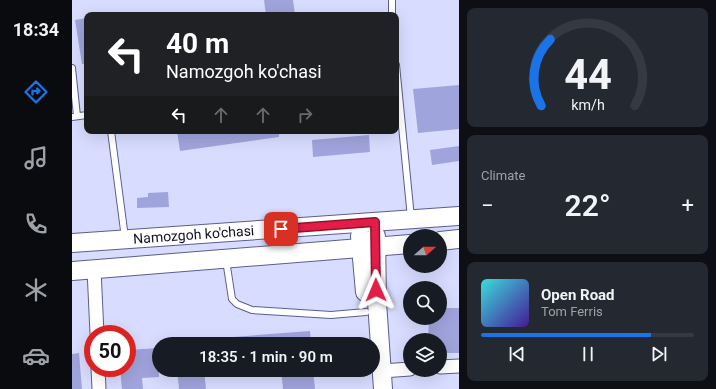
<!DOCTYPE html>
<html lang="en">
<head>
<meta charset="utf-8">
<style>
  body { margin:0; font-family:Roboto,sans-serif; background:#242831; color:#f1f3f6; height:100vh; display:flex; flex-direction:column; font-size:15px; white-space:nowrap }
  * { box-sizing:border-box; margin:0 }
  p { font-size:13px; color:#9ea1a6 }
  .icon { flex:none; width:22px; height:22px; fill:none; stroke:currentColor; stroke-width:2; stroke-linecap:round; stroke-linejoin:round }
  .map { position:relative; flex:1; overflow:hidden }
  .side { display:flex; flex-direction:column; gap:8px; padding:8px; background:#0d0f14; width:257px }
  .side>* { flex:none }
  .guide { position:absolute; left:12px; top:12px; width:315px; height:122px; border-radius:8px; box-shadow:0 4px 16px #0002; background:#202124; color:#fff; overflow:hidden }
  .needle { width:26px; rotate:69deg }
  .buttons { position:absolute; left:331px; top:229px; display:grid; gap:8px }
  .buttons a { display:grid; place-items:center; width:44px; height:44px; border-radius:50%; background:#171b24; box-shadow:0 4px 16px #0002; font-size:20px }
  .speed { position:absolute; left:12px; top:325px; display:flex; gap:8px; font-size:20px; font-weight:700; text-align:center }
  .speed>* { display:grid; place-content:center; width:52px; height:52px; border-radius:50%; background:#171b24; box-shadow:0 4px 16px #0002; line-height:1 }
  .speed .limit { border:6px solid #d22; background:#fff; color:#111 }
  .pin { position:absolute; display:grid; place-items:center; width:34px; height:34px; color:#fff; margin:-17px; border-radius:8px; box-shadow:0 2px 6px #0006 }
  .me { position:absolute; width:44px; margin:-22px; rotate:359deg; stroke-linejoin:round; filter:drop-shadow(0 0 3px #0008) }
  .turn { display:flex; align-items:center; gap:14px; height:84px; padding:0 16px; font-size:18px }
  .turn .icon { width:52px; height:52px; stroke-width:2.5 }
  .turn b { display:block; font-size:28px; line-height:34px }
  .lanes { display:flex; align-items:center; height:38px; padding:0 16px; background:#0003; justify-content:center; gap:20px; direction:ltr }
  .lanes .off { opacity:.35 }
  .big { font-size:30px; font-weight:600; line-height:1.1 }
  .side .widget { flex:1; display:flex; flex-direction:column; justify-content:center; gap:6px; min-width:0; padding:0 14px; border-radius:8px; background:#242831 }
  .side .dial { align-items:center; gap:0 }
  .dial svg { height:104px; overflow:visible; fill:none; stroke:#363941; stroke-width:7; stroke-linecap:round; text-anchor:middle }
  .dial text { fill:#f1f3f6; stroke:none }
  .song { display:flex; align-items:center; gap:12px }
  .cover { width:48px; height:48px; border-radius:6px; background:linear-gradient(135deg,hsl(180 70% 55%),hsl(260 70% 35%)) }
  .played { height:4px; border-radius:2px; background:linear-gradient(90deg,#1a73e8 80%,#363941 80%) }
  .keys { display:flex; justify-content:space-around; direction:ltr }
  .heat { display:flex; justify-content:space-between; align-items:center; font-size:22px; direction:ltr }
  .trip { position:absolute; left:80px; top:337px; width:228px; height:40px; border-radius:20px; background:#171b24; box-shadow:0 4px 16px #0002; font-weight:600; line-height:40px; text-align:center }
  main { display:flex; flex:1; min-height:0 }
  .tabs { display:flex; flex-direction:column; width:72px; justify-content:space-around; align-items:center; background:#090b0e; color:#9ea1a6 }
  .tabs .icon { width:28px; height:28px }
  .tabs .selected { color:#1a73e8 }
  .tabs b { font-size:18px; color:#f1f3f6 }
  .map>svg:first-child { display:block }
  .building { fill:#a0a4dc }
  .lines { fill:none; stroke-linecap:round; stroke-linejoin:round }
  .service-casing { stroke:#5b5d90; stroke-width:8 }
  .minor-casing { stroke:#5b5d90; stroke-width:15 }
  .secondary-casing { stroke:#5b5d90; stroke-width:20 }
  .service { stroke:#fff; stroke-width:6 }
  .minor { stroke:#fff; stroke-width:13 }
  .secondary { stroke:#fff; stroke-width:18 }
  .route-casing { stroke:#92132f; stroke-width:10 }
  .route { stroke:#e11d48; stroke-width:7 }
  .labels { text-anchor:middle; stroke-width:3.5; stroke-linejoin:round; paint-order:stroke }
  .street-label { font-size:14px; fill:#111125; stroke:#fff }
</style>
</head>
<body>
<main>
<nav class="tabs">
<b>18:34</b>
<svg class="icon selected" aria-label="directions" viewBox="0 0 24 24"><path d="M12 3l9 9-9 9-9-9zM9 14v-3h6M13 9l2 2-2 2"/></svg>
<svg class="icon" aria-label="music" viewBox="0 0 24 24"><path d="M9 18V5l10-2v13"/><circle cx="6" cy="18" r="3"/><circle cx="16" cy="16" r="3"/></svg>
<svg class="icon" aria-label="phone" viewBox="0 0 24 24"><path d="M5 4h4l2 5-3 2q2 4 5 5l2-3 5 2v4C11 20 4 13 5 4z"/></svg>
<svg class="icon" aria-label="climate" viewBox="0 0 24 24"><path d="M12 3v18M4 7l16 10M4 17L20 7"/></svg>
<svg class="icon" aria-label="car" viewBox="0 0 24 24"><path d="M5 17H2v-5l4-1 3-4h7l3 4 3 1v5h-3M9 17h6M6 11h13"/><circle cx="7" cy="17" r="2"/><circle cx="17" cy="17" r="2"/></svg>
</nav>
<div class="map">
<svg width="387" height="389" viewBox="0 0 387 389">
  <rect width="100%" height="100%" fill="#d8dcff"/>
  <path class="building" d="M192,0H221L223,15H194Z
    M15,18V64H10L3,20Z
    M387,85V129L346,133L341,89Z
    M105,131H207V137L108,151Z
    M297,135L298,152L241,157L240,140Z
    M387,146V161L360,165L358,150Z
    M96,192L97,207L65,208V198L76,197V193Z
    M368,308H387V353H368V340H356L357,318H368Z
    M238,331L239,344H161V337Z
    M87,348V377L70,378L71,389H50L48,368H55V350Z
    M7,353L10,389H0V354Z
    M105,370H132L134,389H107Z
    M209,370H241L243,389H211Z"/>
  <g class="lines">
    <defs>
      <path id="service" d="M320,0V15
        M324,65L339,218
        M0,68L5,116
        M0,117L15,115
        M39,131L53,238
        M154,260L160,299L165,304L180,310L259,315L294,312"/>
      <path id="minor" d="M22,269L25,334
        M368,367L387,366
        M26,368L27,389
        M310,371L338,369"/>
      <g id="secondary">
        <path d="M288,236L293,292"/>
        <path d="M304,236L305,302L311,389"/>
        <path d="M368,241L387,239"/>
        <path id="s1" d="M0,243L387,216"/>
        <path d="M0,271L338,244"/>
      </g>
    </defs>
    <use href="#service" class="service-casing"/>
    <use href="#minor" class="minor-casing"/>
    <use href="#secondary" class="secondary-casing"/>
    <use href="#service" class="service"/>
    <use href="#minor" class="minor"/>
    <use href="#secondary" class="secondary"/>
  </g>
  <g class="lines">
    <defs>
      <path id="route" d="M209,229L303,222L304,290"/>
    </defs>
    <use href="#route" class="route-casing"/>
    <use href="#route" class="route"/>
  </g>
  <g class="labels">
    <g class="street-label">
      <text dy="5" stroke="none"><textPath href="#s1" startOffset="122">Namozgoh ko'chasi</textPath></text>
    </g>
  </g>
</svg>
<div class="buttons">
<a><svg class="needle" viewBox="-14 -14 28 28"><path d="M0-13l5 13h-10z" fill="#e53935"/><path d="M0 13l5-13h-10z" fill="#9ea1a6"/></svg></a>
<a><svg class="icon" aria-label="search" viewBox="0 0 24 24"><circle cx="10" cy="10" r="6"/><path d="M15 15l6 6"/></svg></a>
<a><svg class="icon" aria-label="layers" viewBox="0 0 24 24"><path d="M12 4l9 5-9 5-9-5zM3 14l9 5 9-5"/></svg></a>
</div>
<div class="speed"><div class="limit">50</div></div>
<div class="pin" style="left:209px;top:229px;background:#d93025"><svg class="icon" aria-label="arrive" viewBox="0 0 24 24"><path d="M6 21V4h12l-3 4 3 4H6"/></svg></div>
<svg class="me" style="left:304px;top:290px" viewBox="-20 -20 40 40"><path d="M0-17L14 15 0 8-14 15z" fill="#e11d48" stroke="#fff" stroke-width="4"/></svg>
<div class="trip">18:35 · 1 min · 90 m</div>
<div class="guide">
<div class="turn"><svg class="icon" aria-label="left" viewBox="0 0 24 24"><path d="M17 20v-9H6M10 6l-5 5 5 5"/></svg><div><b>40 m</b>Namozgoh ko'chasi</div></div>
<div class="lanes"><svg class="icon" aria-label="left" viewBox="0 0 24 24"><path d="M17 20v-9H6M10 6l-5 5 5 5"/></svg><svg class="icon off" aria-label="ahead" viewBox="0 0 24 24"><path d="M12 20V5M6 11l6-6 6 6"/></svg><svg class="icon off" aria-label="ahead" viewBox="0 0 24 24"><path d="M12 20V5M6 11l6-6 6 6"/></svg><svg class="icon off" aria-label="right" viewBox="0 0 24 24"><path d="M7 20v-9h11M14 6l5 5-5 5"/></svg></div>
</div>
</div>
<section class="side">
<div class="widget dial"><svg viewBox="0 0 100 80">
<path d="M14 69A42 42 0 1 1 86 69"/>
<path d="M14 69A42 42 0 0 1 21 18" stroke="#1a73e8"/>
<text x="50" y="56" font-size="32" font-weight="700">44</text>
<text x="50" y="72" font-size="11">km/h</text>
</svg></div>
<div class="widget"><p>Climate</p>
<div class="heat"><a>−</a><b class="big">22°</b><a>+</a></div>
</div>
<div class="widget">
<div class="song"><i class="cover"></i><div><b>Open Road</b><p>Tom Ferris</p></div></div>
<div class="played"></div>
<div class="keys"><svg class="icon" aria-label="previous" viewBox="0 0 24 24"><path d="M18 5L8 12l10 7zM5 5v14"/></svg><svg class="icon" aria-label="pause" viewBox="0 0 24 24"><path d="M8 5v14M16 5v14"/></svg><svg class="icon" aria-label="next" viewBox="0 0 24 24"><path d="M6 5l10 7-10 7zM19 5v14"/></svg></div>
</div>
</section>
</main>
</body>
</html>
